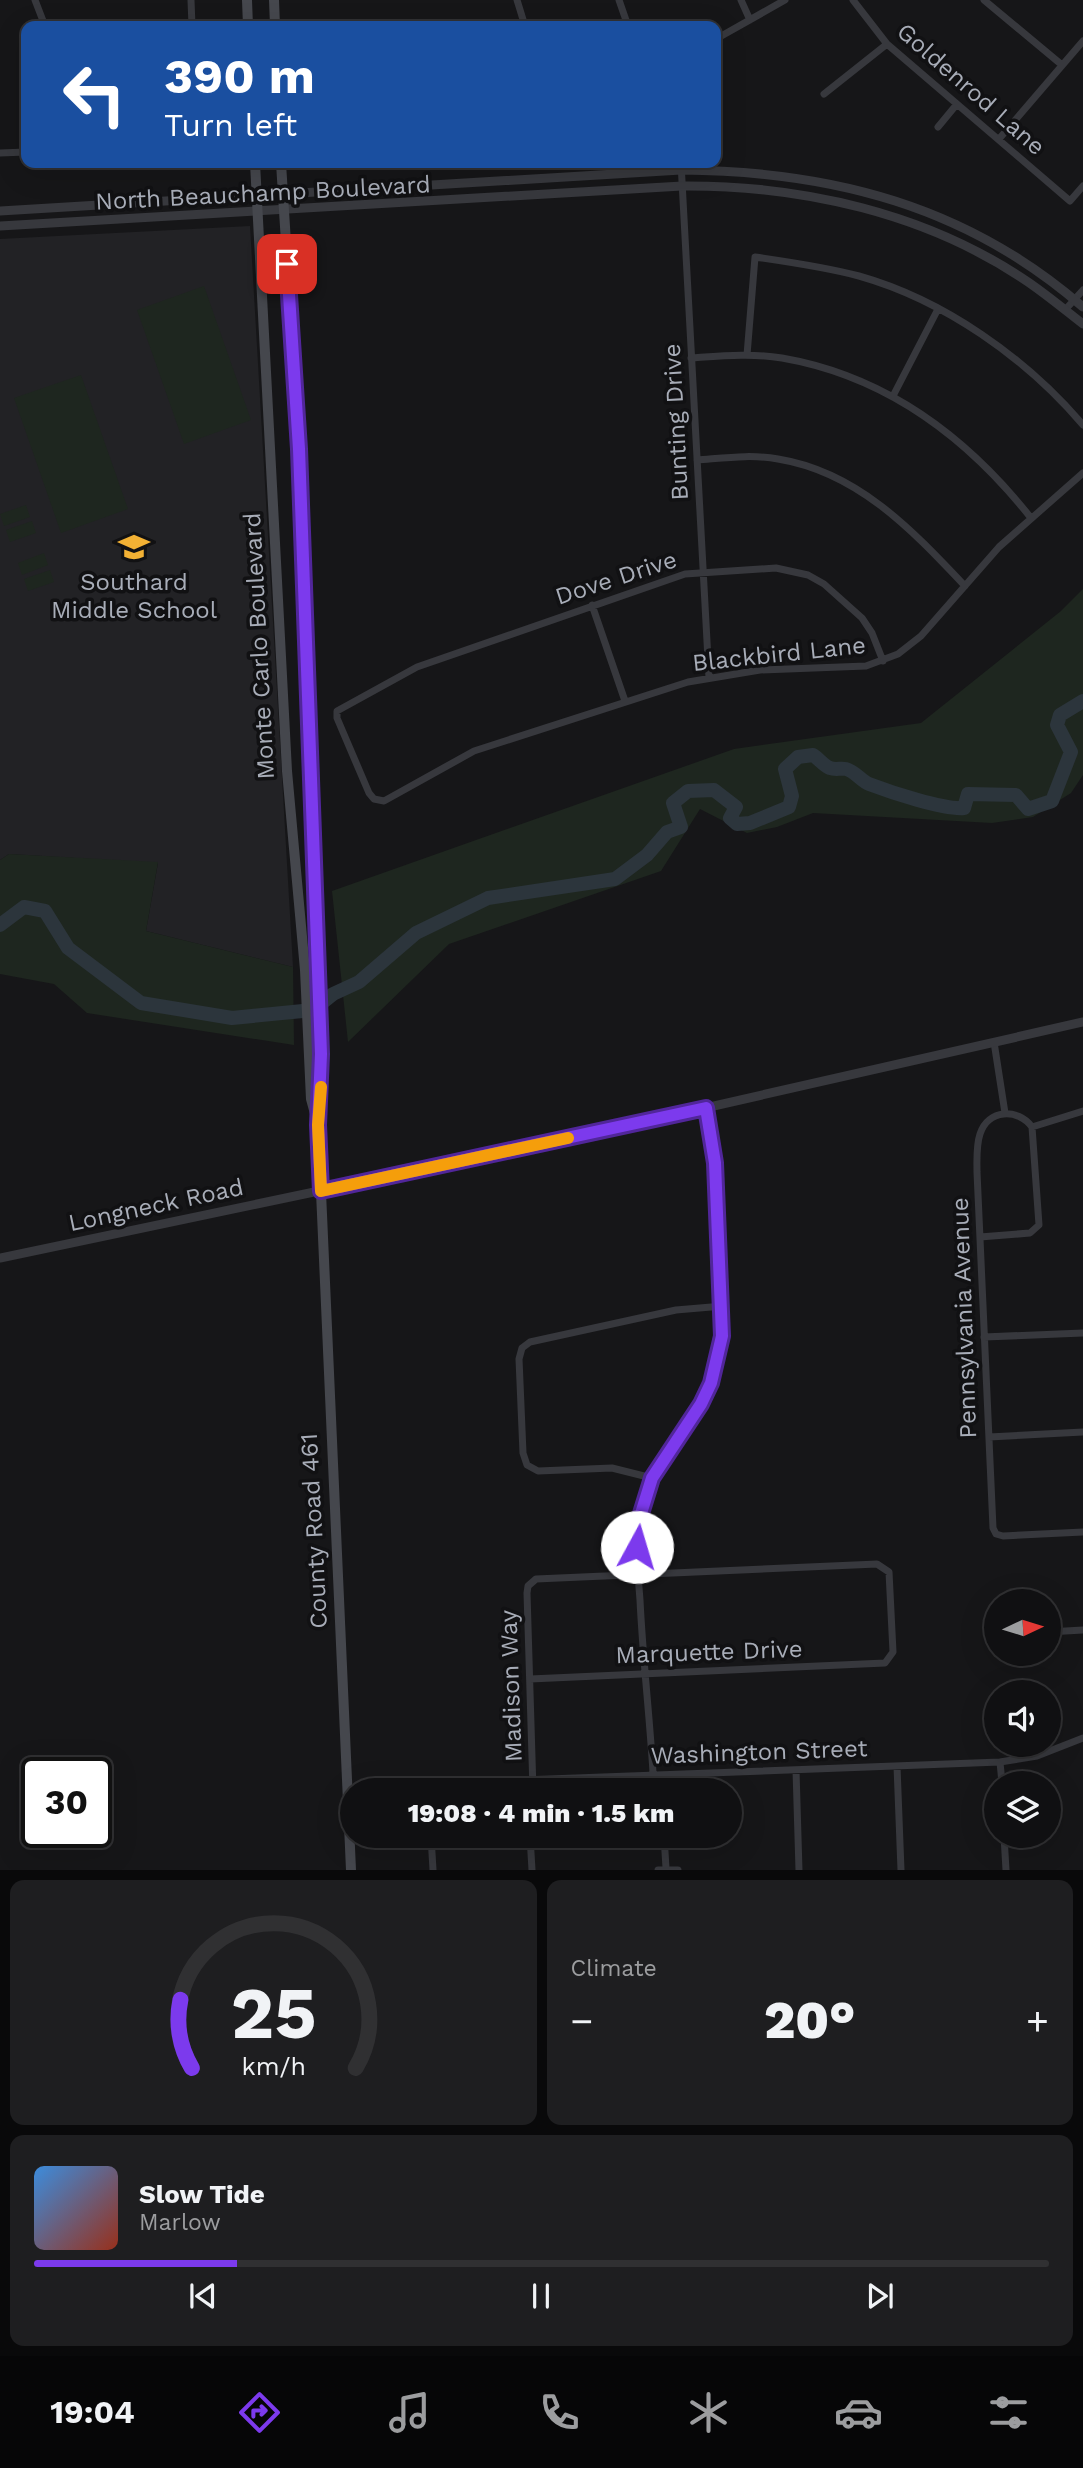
<!DOCTYPE html>
<html lang="en">
<head>
<meta charset="utf-8">
<style>
  body { margin:0; font-family:"Work Sans",sans-serif; background:#1e1e20; color:#f1f3f6; height:100vh; display:flex; flex-direction:column; font-size:26px; white-space:nowrap }
  * { box-sizing:border-box; margin:0 }
  p { font-size:23px; color:#9c9d9f }
  .icon { flex:none; width:38px; height:38px; fill:none; stroke:currentColor; stroke-width:2; stroke-linecap:round; stroke-linejoin:round }
  .map { position:relative; height:1870px; overflow:hidden }
  .panel { display:flex; flex-direction:column; gap:10px; padding:10px; background:#09090a; flex:1 }
  .panel>* { flex:none }
  .top-card { position:absolute; left:21px; top:21px; width:700px; height:147px; border-radius:14px; box-shadow:0 7px 28px #0002,0 0 0 2px #303032; background:#1a4fa0; color:#fff; overflow:hidden }
  .needle { width:46px; rotate:86deg }
  .fabs { position:absolute; left:984px; top:1589px; display:grid; gap:14px }
  .fabs a { display:grid; place-items:center; width:77px; height:77px; border-radius:50%; background:#101012; box-shadow:0 7px 28px #0002,0 0 0 2px #303032; font-size:35px }
  .speed { position:absolute; left:21px; top:1757px; display:flex; gap:14px; font-size:35px; font-weight:700; text-align:center }
  .speed>* { display:grid; place-content:center; width:91px; height:91px; border-radius:50%; background:#101012; box-shadow:0 7px 28px #0002,0 0 0 2px #303032; line-height:1 }
  .speed .limit { border:4px solid #111; border-radius:10px; background:#fff; color:#111 }
  .pin { position:absolute; display:grid; place-items:center; width:60px; height:60px; color:#fff; margin:-30px; border-radius:14px; box-shadow:0 4px 10px #0006 }
  .me { position:absolute; width:77px; margin:-38px; rotate:6deg; stroke-linejoin:round; filter:drop-shadow(0 0 5px #0008) }
  .turn { display:flex; align-items:center; gap:24px; height:147px; padding:0 28px; font-size:32px }
  .turn .icon { width:91px; height:91px; stroke-width:2.5 }
  .turn b { display:block; font-size:49px; line-height:60px }
  .big { font-size:52px; font-weight:800; line-height:1.1 }
  .panel .tile { flex:1; display:flex; flex-direction:column; justify-content:center; gap:10px; min-width:0; padding:0 24px; border-radius:14px; background:#1e1e20 }
  .panel .dial { align-items:center; gap:0 }
  .dial svg { height:182px; overflow:visible; fill:none; stroke:#303032; stroke-width:7; stroke-linecap:round; text-anchor:middle }
  .dial text { fill:#f1f3f6; stroke:none }
  .song { display:flex; align-items:center; gap:21px }
  .cover { width:84px; height:84px; border-radius:10px; background:linear-gradient(135deg,hsl(210 70% 55%),hsl(10 70% 35%)) }
  .played { height:7px; border-radius:4px; background:linear-gradient(90deg,#7c3aed 20%,#303032 20%) }
  .keys { display:flex; justify-content:space-around; direction:ltr }
  .heat { display:flex; justify-content:space-between; align-items:center; font-size:38px; direction:ltr }
  .panel .tiles { flex:1; display:grid; gap:10px; grid-template-columns:1fr 1fr }
  .tile:last-child { grid-column:span 2 }
  .trip { position:absolute; left:340px; top:1778px; width:402px; height:70px; border-radius:35px; background:#101012; box-shadow:0 7px 28px #0002,0 0 0 2px #303032; font-weight:800; line-height:70px; text-align:center }
  .tabs { display:flex; height:112px; justify-content:space-around; align-items:center; background:#060607; color:#9c9d9f }
  .tabs .icon { width:49px; height:49px }
  .tabs .selected { color:#7c3aed }
  .tabs b { font-size:32px; color:#f1f3f6 }
  .map>svg:first-child { display:block }
  .built { fill:#222225 }
  .green { fill:#1e261f }
  .lines { fill:none; stroke-linecap:round; stroke-linejoin:round }
  .river { stroke:#2c353c; stroke-width:14 }
  .minor { stroke:#37383d; stroke-width:7 }
  .tertiary { stroke:#37383d; stroke-width:9 }
  .secondary { stroke:#45474d; stroke-width:10 }
  .route-casing { stroke:#51269a; stroke-width:18 }
  .route { stroke:#7c3aed; stroke-width:12 }
  .slow { stroke:#f59e0b; stroke-width:12 }
  .labels { text-anchor:middle; stroke-width:7; stroke-linejoin:round; paint-order:stroke }
  .street-label { font-size:24px; fill:#a8adb8; stroke:#111113 }
  .poi-label { font-size:24px; fill:#a8adb8; stroke:#111113 }
</style>
</head>
<body>
<div class="map">
<svg width="1083" height="1870" viewBox="0 0 1083 1870">
  <rect width="100%" height="100%" fill="#161618"/>
  <path class="built" d="M250,226L293,967L146,931L158,863L9,854L0,860V239Z"/>
  <path class="green" d="M204,286L251,420L184,444L137,310Z
    M81,375L128,509L61,533L14,398Z
    M26,505L30,517L4,526L0,514Z
    M32,521L36,533L10,542L6,530Z
    M44,553L48,565L22,575L18,563Z
    M50,570L54,582L28,591L24,579Z
    M1083,589V775L1071,793L1033,817L992,823L813,813L777,827L747,833L700,809L661,871L449,944L348,1042L332,891L734,749L921,723L1061,611Z
    M9,854L158,862L146,931L293,967L294,1045L87,1013L54,984L0,974V860Z"/>
  <g class="lines">
    <path class="river" d="M0,925L24,907L45,911L68,948L141,1003L232,1018L313,1010L333,994L359,982L416,933L488,898L615,879L647,855L667,832L681,827L673,803L688,791L714,790L736,807L730,818L737,824L750,823L789,807L792,796L785,769L798,757L813,755C818,758 824,766 830,768C835,770 841,768 846,769C855,771 861,781 869,784C890,792 944,810 964,808L968,794L1016,795L1028,809L1052,801L1071,752L1057,725L1060,715L1083,701"/>
    <path class="minor" d="M35,0L45,26
      M191,0L192,26
      M517,0L525,26
      M619,0L628,26
      M741,0L750,20
      M853,0L887,44L1070,201L1083,186
      M984,0L1062,65
      M716,39L785,0
      M824,94L887,44
      M938,127L957,104
      M999,139L1083,41
      M0,153L26,152
      M681,163L709,678
      M1065,310L1083,290
      M747,355L755,257C790,262 825,267 859,276C944,300 1026,358 1083,425
      M691,358C721,356 752,353 782,358C886,376 967,437 1031,518
      M893,396L938,309
      M697,460C724,458 751,454 778,459C858,472 912,530 965,586
      M592,605L625,701
      M883,661L872,633L862,618L824,584L808,575L776,568L685,574L417,667L337,711V718L369,793L374,799L384,801L474,751L688,682L760,670L866,666L898,654L921,636L999,547L1083,473
      M994,1042L1005,1113
      M1032,1127L1083,1111
      M980,1237L1030,1233L1039,1225L1032,1127C1018,1108 988,1109 980,1134C976,1146 977,1160 977,1172L993,1528L996,1534L1003,1536L1083,1532
      M984,1337L1083,1333
      M989,1437L1083,1432
      M652,1478L612,1468L538,1471L527,1465L523,1453L519,1359L522,1348L530,1342L676,1310L723,1306
      M1048,1632L1083,1630
      M530,1679L885,1663L893,1652L889,1572L877,1564L536,1579L528,1586L527,1593L533,1790
      M1000,1762L1002,1783
      M897,1766L901,1870
      M796,1770L799,1870
      M431,1790L442,1783L1000,1762L1037,1756L1083,1738
      M654,1790C651,1727 643,1664 640,1600C638,1574 635,1547 639,1521C646,1468 689,1433 709,1386C735,1327 719,1172 706,1108
      M431,1836L433,1870
      M530,1836L532,1870
      M664,1836L666,1868
      M1004,1836L1006,1870
      M658,1870H678"/>
    <path class="tertiary" d="M0,211L681,170C832,171 967,206 1083,307
      M0,226L682,186C802,185 927,213 1028,282C1047,295 1065,310 1083,324
      M0,1258L586,1135L1083,1022"/>
    <path class="secondary" d="M247,0L248,26
      M274,0L275,26
      M255,163L287,771L305,970L311,1099L317,1121
      M281,163L299,449L321,1054L318,1124L351,1870"/>
  </g>
  <g class="lines">
    <defs>
      <path id="route" d="M287,264L299,449L321,1054L318,1125L321,1191L706,1108L715,1163L722,1336L711,1383L701,1404L652,1478L639,1520L637,1547"/>
    </defs>
    <use href="#route" class="route-casing"/>
    <use href="#route" class="route"/>
    <path class="slow" d="M321,1087L318,1125L321,1191L568,1138"/>
  </g>
  <defs>
    <symbol id="school-bare" viewBox="-9 -9 18 18"><path d="M0-5L7-2L0 1L-7-2ZM-4 1L0 2.5L4 1V4Q0 6-4 4Z" fill="#f2b134" stroke="#111113" stroke-width="2.5" paint-order="stroke"/></symbol>
  </defs>
  <g fill-rule="evenodd">
    <use href="#school-bare" x="112" y="525" width="44" height="44"/>
  </g>
  <g class="labels">
    <g class="street-label">
      <text transform="translate(971 89) rotate(41)" y="8">Goldenrod Lane</text>
      <text transform="translate(263 193) rotate(-3)" y="8">North Beauchamp Boulevard</text>
      <text transform="translate(676 422) rotate(-93)" y="8">Bunting Drive</text>
      <text transform="translate(616 578) rotate(-18)" y="8">Dove Drive</text>
      <text transform="translate(259 646) rotate(-93)" y="8">Monte Carlo Boulevard</text>
      <text transform="translate(779 654) rotate(-6)" y="8">Blackbird Lane</text>
      <text transform="translate(156 1205) rotate(-12)" y="8">Longneck Road</text>
      <text transform="translate(964 1318) rotate(-92)" y="8">Pennsylvania Avenue</text>
      <text transform="translate(314 1531) rotate(-93)" y="8">County Road 461</text>
      <text transform="translate(709 1652) rotate(-2)" y="8">Marquette Drive</text>
      <text transform="translate(511 1686) rotate(-92)" y="8">Madison Way</text>
      <text transform="translate(759 1752) rotate(-2)" y="8">Washington Street</text>
    </g>
    <g class="poi-label">
      <text x="134" y="590">Southard<tspan x="134" dy="28">Middle School</tspan></text>
    </g>
  </g>
</svg>
<div class="fabs">
<a><svg class="needle" viewBox="-14 -14 28 28"><path d="M0-13l5 13h-10z" fill="#e53935"/><path d="M0 13l5-13h-10z" fill="#9c9d9f"/></svg></a>
<a><svg class="icon" aria-label="sound" viewBox="0 0 24 24"><path d="M4 9h4l5-4v14l-5-4H4zM17 9q2 3 0 6"/></svg></a>
<a><svg class="icon" aria-label="layers" viewBox="0 0 24 24"><path d="M12 4l9 5-9 5-9-5zM3 14l9 5 9-5"/></svg></a>
</div>
<div class="speed"><div class="limit">30</div></div>
<div class="pin" style="left:287px;top:264px;background:#d93025"><svg class="icon" aria-label="arrive" viewBox="0 0 24 24"><path d="M6 21V4h12l-3 4 3 4H6"/></svg></div>
<svg class="me" style="left:637px;top:1547px" viewBox="-20 -20 40 40"><circle r="19" fill="#fff"/><path d="M0-13L10 11 0 6-10 11z" fill="#7c3aed"/></svg>
<div class="trip">19:08 · 4 min · 1.5 km</div>
<div class="top-card">
<div class="turn"><svg class="icon" aria-label="left" viewBox="0 0 24 24"><path d="M17 20v-9H6M10 6l-5 5 5 5"/></svg><div><b>390 m</b>Turn left</div></div>
</div>
</div>
<section class="panel">
<div class="tiles">
<div class="tile dial"><svg viewBox="0 0 100 80">
<path d="M14 69A42 42 0 1 1 86 69"/>
<path d="M14 69A42 42 0 0 1 9 39" stroke="#7c3aed"/>
<text x="50" y="56" font-size="32" font-weight="700">25</text>
<text x="50" y="72" font-size="11">km/h</text>
</svg></div>
<div class="tile"><p>Climate</p>
<div class="heat"><a>−</a><b class="big">20°</b><a>+</a></div>
</div>
<div class="tile">
<div class="song"><i class="cover"></i><div><b>Slow Tide</b><p>Marlow</p></div></div>
<div class="played"></div>
<div class="keys"><svg class="icon" aria-label="previous" viewBox="0 0 24 24"><path d="M18 5L8 12l10 7zM5 5v14"/></svg><svg class="icon" aria-label="pause" viewBox="0 0 24 24"><path d="M8 5v14M16 5v14"/></svg><svg class="icon" aria-label="next" viewBox="0 0 24 24"><path d="M6 5l10 7-10 7zM19 5v14"/></svg></div>
</div>
</div>
</section>
<nav class="tabs">
<b>19:04</b>
<svg class="icon selected" aria-label="directions" viewBox="0 0 24 24"><path d="M12 3l9 9-9 9-9-9zM9 14v-3h6M13 9l2 2-2 2"/></svg>
<svg class="icon" aria-label="music" viewBox="0 0 24 24"><path d="M9 18V5l10-2v13"/><circle cx="6" cy="18" r="3"/><circle cx="16" cy="16" r="3"/></svg>
<svg class="icon" aria-label="phone" viewBox="0 0 24 24"><path d="M5 4h4l2 5-3 2q2 4 5 5l2-3 5 2v4C11 20 4 13 5 4z"/></svg>
<svg class="icon" aria-label="climate" viewBox="0 0 24 24"><path d="M12 3v18M4 7l16 10M4 17L20 7"/></svg>
<svg class="icon" aria-label="car" viewBox="0 0 24 24"><path d="M5 17H2v-5l4-1 3-4h7l3 4 3 1v5h-3M9 17h6M6 11h13"/><circle cx="7" cy="17" r="2"/><circle cx="17" cy="17" r="2"/></svg>
<svg class="icon" aria-label="filters" viewBox="0 0 24 24"><path d="M4 7h16M4 17h16"/><circle cx="9" cy="7" r="2"/><circle cx="15" cy="17" r="2"/></svg>
</nav>
</body>
</html>
